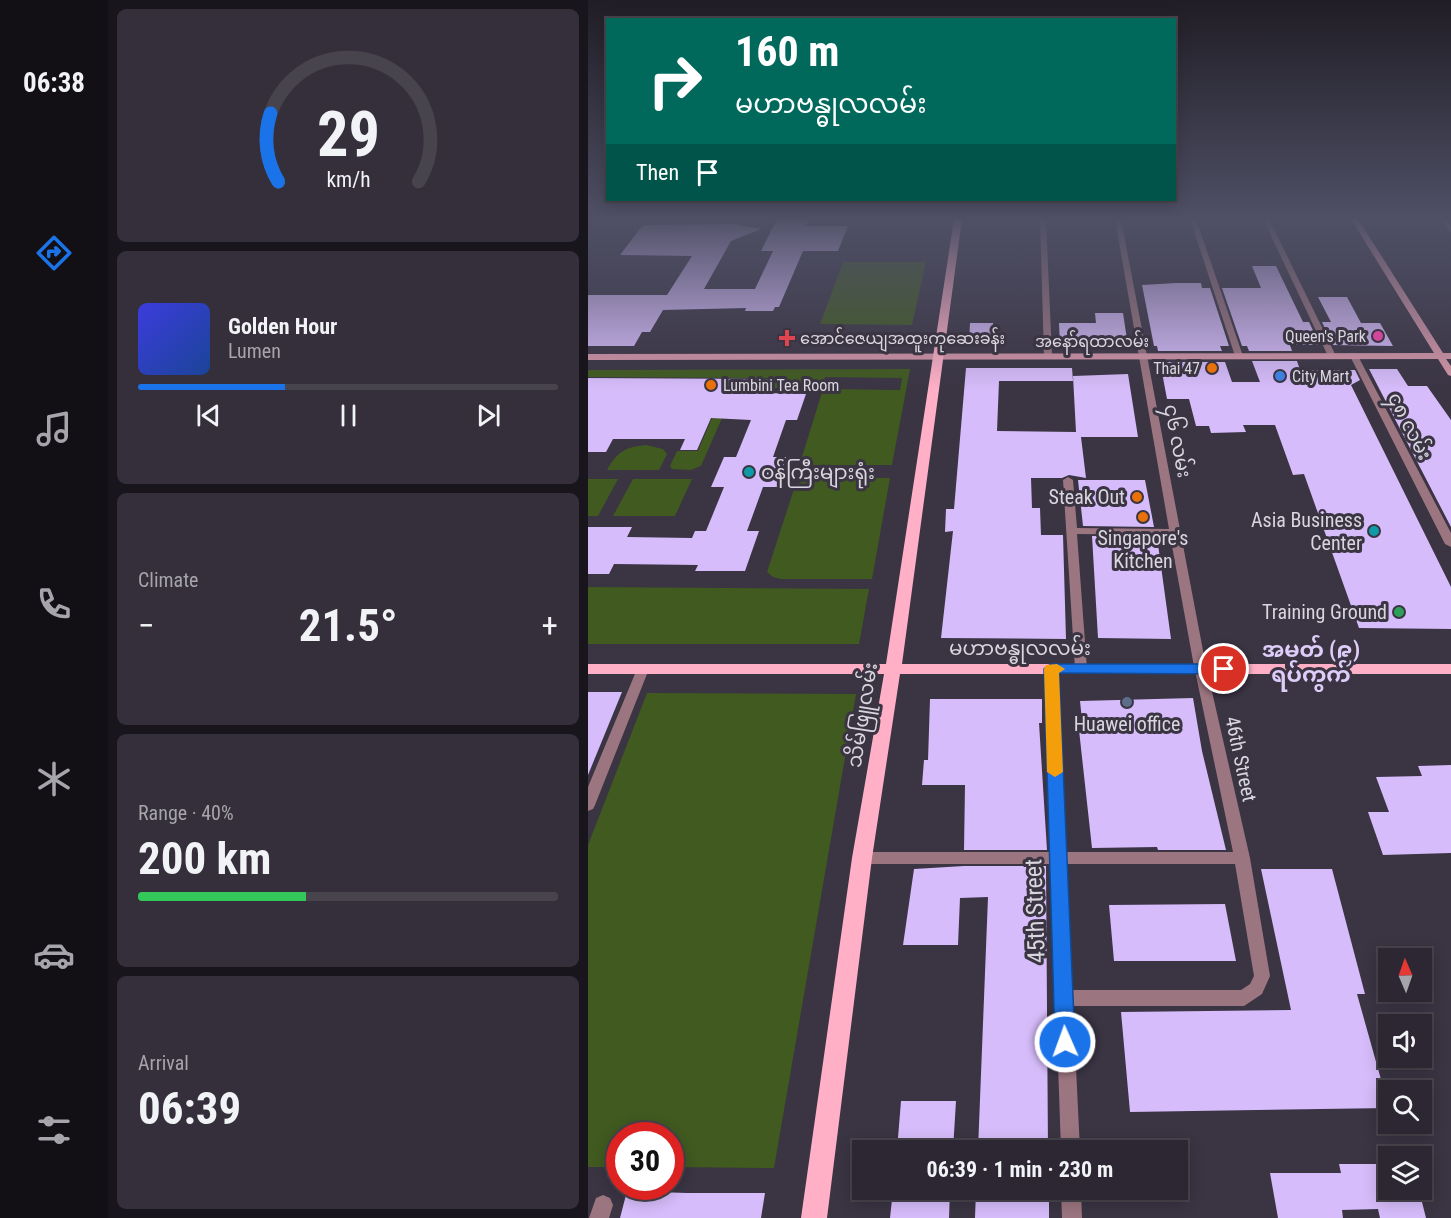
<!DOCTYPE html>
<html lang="en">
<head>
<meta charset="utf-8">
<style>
  body { margin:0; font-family:"Roboto Condensed","Noto Sans Myanmar",sans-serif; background:#342f3a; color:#f1f3f6; height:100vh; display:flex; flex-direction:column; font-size:22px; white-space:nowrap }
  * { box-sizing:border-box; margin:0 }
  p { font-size:20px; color:#a6a5ac }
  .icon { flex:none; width:33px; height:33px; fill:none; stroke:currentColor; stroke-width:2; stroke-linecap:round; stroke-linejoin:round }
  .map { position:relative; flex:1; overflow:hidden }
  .side { display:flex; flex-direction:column; gap:9px; padding:9px; background:#18151c; width:480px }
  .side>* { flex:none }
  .top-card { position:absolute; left:18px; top:18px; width:570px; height:183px; border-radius:0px; box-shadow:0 3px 15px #0003,0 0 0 2px #48444d; background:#00695c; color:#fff; overflow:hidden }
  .needle { width:39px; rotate:358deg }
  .controls { position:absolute; left:790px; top:948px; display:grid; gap:12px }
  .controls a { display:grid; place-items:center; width:54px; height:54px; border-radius:0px; background:#2c2732; box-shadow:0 3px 15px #0003,0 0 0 2px #48444d; font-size:30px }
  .speed { position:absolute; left:18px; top:1122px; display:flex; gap:12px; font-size:30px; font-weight:700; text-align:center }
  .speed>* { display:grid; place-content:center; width:78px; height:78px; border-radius:50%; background:#2c2732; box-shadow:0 3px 15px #0003,0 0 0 2px #48444d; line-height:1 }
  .speed .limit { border:9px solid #d22; background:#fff; color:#111 }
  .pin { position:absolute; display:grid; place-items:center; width:51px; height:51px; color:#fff; margin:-26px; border:3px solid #fff; border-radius:50%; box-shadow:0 2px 6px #0007 }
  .me { position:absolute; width:66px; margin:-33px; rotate:358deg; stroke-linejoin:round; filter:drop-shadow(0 0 4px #0008) }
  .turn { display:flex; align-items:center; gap:21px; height:126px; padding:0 30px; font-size:27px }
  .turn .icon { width:78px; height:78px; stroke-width:2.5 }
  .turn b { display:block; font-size:42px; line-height:51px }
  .then { display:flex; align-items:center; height:57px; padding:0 30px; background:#0003; gap:12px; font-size:22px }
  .big { font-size:45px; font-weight:700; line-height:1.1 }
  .side .tile { flex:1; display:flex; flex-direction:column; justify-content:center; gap:9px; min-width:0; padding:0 21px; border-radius:9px; background:#342f3a }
  .side .dial { align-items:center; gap:0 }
  .dial svg { height:156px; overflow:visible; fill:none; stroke:#48444d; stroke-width:7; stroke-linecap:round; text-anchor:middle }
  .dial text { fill:#f1f3f6; stroke:none }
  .song { display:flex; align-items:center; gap:18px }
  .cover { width:72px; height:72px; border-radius:9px; background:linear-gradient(135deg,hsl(240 70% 55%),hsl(220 70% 35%)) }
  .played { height:6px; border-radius:3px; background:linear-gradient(90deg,#1a73e8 35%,#48444d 35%) }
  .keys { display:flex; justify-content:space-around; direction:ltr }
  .heat { display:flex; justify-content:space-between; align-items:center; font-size:33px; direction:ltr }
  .charge { height:9px; border-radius:4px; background:linear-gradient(90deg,#34c759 40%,#48444d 0) }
  .trip { position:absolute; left:264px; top:1140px; width:336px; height:60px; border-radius:0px; background:#2c2732; box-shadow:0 3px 15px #0003,0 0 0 2px #48444d; font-weight:700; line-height:60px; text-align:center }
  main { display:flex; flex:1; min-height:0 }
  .dock { display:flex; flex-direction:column; width:108px; justify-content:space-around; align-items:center; background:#121014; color:#a6a5ac }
  .dock .icon { width:42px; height:42px }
  .dock .on { color:#1a73e8 }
  .dock b { font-size:27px; color:#f1f3f6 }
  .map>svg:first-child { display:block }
  .green { fill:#405a1f }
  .building { fill:#d6bcfa }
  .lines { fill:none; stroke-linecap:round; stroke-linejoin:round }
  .street { fill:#9b757f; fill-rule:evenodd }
  .secondary { fill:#d496a7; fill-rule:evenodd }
  .primary { fill:#ffb0c6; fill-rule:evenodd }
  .route { fill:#1a73e8; stroke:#114b97; stroke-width:1.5 }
  .slow { fill:#f59e0b }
  .hotel-dot { fill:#d1479c; stroke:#3a3443; stroke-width:2 }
  .health-dot { fill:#e0444e; stroke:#3a3443; stroke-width:2 }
  .food-dot { fill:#e8710a; stroke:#3a3443; stroke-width:2 }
  .shop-dot { fill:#3f7fe0; stroke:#3a3443; stroke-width:2 }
  .culture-dot { fill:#0f9aa8; stroke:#3a3443; stroke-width:2 }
  .leisure-dot { fill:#2e9e5b; stroke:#3a3443; stroke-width:2 }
  .service-dot { fill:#5c6f8a; stroke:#3a3443; stroke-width:2 }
  .labels { text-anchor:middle; stroke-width:6; stroke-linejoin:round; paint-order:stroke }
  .far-poi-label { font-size:16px; fill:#d9d6df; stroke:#3a3443; text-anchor:start }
  .far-street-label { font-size:16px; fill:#d9d6df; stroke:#3a3443 }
  .street-label { font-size:20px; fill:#d9d6df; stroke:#3a3443 }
  .poi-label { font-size:20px; fill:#d9d6df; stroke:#3a3443; text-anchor:end }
  .quarter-label { font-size:22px; font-weight:bold; fill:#ddcdf8; stroke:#3a3443 }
  .near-street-label { font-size:24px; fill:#d9d6df; stroke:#3a3443 }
</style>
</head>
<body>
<main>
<nav class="dock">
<b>06:38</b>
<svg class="icon on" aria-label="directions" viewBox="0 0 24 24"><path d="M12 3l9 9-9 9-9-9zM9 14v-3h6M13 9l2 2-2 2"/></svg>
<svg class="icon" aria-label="music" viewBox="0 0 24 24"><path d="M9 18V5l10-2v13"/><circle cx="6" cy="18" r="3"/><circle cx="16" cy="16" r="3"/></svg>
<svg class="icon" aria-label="phone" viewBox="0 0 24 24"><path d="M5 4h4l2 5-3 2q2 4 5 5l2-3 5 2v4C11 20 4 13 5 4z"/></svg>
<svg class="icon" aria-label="climate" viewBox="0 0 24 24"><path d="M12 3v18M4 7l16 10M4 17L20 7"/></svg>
<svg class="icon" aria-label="car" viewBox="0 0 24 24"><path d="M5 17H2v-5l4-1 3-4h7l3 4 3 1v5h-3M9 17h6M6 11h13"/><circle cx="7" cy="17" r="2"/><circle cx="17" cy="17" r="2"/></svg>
<svg class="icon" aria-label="filters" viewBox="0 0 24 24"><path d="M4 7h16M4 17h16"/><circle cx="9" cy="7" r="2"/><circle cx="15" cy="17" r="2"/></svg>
</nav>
<section class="side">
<div class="tile dial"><svg viewBox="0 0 100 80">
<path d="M14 69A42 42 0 1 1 86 69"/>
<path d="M14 69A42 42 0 0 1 10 34" stroke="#1a73e8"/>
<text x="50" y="56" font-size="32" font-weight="700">29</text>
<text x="50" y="72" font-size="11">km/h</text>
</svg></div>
<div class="tile">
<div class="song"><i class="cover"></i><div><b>Golden Hour</b><p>Lumen</p></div></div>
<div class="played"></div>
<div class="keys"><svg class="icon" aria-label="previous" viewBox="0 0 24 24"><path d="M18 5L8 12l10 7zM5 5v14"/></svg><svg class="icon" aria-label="pause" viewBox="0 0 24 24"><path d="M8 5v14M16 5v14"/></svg><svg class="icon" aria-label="next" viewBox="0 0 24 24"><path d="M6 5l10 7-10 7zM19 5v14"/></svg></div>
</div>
<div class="tile"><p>Climate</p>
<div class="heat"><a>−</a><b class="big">21.5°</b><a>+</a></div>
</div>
<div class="tile"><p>Range · 40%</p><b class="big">200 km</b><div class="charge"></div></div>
<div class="tile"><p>Arrival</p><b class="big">06:39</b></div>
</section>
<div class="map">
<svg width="863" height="1218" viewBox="0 0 863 1218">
  <rect width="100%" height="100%" fill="#3a3443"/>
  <path class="green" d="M255,262H338L324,325L232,324Z
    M322,369L304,465H225L213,460L235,389L312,390L314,378L237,377L234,388H182L186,378L0,377V370Z
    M124,418H134L113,466L103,470L84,469L82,466L89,451H110Z
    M58,445L75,449L79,454L71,470H19C29,452 37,447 58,445Z
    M223,478H302L284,579H193L185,577L179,572L206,489L211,483Z
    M0,479H30L10,516H0Z
    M45,479H104L87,516H25Z
    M0,587L281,589L271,644H0Z
    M59,693L268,694L186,1168L83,1167L82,1136H32L31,1167H0V845Z"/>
  <path class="building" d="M189,219H221L218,226H260L250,251H215L191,307H187L185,311H157L158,308L75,310L62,332H54L46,346H0V295H79L104,256L32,255L55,225L146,224L173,229L143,241L116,289H167L185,251H173Z
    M664,266H688L715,322H721L732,345H702L704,351H661L659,346H654L634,288H673Z
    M588,283H613L614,288H622L641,346H632L634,351H570L569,346H566L554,285Z
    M730,297H759L773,323H792L805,346L745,345L734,322H743Z
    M507,313H535L540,346L472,345L471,323H508Z
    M382,323H405V344H381Z
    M664,361H709L712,370H767L772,380L763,385L863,587V629L771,628L716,474L705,475L687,425H655L658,432L623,433L621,426H608L601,399H579L572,362H637L644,382H672Z
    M378,368H484L485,381H411L409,431L488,432L485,376L540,374L550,437H493L498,478L481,475L474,478H443L444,508H452L453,535H475L478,639L353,638L365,531L357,532L358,509H366Z
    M781,369H809L820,386H839L863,420V527Z
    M0,378L182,379L177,393L218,394L209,420H198L185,457H198L189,487H175L159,531H171L157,571H107L110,565L26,564L21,574H0V527H44L39,537L104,538L107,531H118L136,487H123L136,457H148L163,420L123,418L109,450H92L97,439H25L18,452H0Z
    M490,480H557L566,527L495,526Z
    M504,536L569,537L583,639L510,638Z
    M0,692H34L0,775Z
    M605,698L614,751L638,850H570L569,847L504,848L491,730H495L492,701Z
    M342,699H454V723H451L459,850H376L377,785H334L336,760H340Z
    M863,765V853L795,855L780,812H801L788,777L834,776L830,766Z
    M376,866H458L460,1150H390L400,897L372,898L370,945H315L326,869Z
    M673,869H744L777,994H769L801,1108L542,1112L533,1012L703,1010Z
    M637,904L648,961H526L521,905Z
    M313,1101H368L365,1150H309Z
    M751,1164H801V1190H831L838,1218H792L790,1209L754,1210L755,1218H690L682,1173H753Z
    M305,1190H362L361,1218H302Z
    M388,1190H461V1218H387Z
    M39,1191L99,1193H177L173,1218H32Z"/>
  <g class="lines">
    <path class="street" d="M452,219H458L464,356L460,359L456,356Z
      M527,219H533L617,661L662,858L682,976L674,994L656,1006H485L492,1150H473L463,864H274L269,862L266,858L269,854L274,852H463L457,669L463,665L469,669L478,852H645L605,661L582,535L489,534L499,669L493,673L487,669L475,480L480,477L485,480L489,528L581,529ZM478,864H647L666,976L662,984L653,990H484Z
      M602,219H608L655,356L654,358L647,356Z
      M675,219H681L748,356L747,358L740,356Z
      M851,219H858L863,226V233Z
      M766,353L770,356L863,533V547L857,544L762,356Z
      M55,665L61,669L7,805L5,809L0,811V787L49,669Z
      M473,1190H493L494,1218H474Z
      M15,1195L22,1198L25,1205L21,1218H1L8,1198Z"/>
    <path class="secondary" d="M763,219H770L855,353H863V359H858L863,366V376L860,375L850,359L0,360V354L846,353Z"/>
    <path class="primary" d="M366,219H374L314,664H863V674H312L284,858L239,1218H213L264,858L296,674H0V664H298Z"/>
  </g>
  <linearGradient id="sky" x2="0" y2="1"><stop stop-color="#201d25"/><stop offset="0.56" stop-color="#4f5066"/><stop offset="1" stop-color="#4f5066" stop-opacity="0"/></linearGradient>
  <rect width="863" height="390" fill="url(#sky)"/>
  <path class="route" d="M463,664H636L643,669L636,674L471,673L487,1042L484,1048L477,1051L470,1048L467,1042L456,669Z"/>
  <path class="slow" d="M469,664L477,669L471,673L475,772L467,777L459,772L456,669L458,665Z"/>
  <circle class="hotel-dot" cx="790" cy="336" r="6"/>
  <path class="health-dot" d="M196 329h6v6h6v6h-6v6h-6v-6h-6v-6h6z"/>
  <g class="food-dot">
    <circle cx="624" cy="368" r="6"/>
    <circle cx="123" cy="385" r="6"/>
    <circle cx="549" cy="497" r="6"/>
    <circle cx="555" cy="517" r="6"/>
  </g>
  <circle class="shop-dot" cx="692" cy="376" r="6"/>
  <g class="culture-dot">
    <circle cx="161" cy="472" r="6"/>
    <circle cx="786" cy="531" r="6"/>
  </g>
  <circle class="leisure-dot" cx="811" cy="612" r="6"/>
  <circle class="service-dot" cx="539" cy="702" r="6"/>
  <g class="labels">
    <g class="far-poi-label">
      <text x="778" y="342" text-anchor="end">Queen's Park</text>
      <text x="212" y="344">အောင်ဇေယျအထူးကုဆေးခန်း</text>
      <text x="612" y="374" text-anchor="end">Thai 47</text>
      <text x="704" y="382">City Mart</text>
      <text x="135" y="391">Lumbini Tea Room</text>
    </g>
    <g class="far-street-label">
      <text x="504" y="347">အနော်ရထာလမ်း</text>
    </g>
    <g class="street-label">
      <text transform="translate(822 426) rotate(63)" y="7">၄၈ လမ်း</text>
      <text transform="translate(590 441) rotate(79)" y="7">၄၆ လမ်း</text>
      <text x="432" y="655">မဟာဗန္ဓုလလမ်း</text>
      <text transform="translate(274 715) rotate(-81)" y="7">သိမ်ဖြူလမ်း</text>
      <text transform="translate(653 759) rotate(78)" y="7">46th Street</text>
    </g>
    <g class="poi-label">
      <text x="173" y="479" text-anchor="start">ဝန်ကြီးများရုံး</text>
      <text x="537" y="504">Steak Out</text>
      <text x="774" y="527">Asia Business<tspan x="774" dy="23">Center</tspan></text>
      <text x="555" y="545" text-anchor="middle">Singapore's<tspan x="555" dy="23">Kitchen</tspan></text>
      <text x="799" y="619">Training Ground</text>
      <text x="539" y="731" text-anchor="middle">Huawei office</text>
    </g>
    <g class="quarter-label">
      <text x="723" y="657">အမှတ် (၉)<tspan x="723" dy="25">ရပ်ကွက်</tspan></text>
    </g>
    <g class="near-street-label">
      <text transform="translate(447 911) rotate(-92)" y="8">45th Street</text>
    </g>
  </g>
</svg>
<div class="controls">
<a><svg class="needle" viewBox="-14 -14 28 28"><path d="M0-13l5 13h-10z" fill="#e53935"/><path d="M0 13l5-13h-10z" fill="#a6a5ac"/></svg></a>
<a><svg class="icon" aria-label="sound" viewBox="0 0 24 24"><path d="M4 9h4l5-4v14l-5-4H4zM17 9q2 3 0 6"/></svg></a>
<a><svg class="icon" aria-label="search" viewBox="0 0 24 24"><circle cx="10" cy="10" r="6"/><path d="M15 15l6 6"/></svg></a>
<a><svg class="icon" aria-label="layers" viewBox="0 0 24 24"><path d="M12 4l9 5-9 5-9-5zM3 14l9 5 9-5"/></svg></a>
</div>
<div class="speed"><div class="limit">30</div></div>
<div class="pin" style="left:636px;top:669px;background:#d93025"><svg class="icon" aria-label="arrive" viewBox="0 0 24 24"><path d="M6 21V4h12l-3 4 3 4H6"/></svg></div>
<svg class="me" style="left:477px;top:1042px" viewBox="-20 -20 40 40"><circle r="17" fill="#1a73e8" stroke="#fff" stroke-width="3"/><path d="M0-11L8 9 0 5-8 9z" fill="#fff"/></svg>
<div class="trip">06:39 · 1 min · 230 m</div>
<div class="top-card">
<div class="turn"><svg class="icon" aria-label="right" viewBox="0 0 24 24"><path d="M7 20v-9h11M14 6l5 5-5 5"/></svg><div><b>160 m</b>မဟာဗန္ဓုလလမ်း</div></div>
<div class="then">Then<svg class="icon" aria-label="arrive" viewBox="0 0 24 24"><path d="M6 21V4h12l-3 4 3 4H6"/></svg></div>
</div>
</div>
</main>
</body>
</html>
